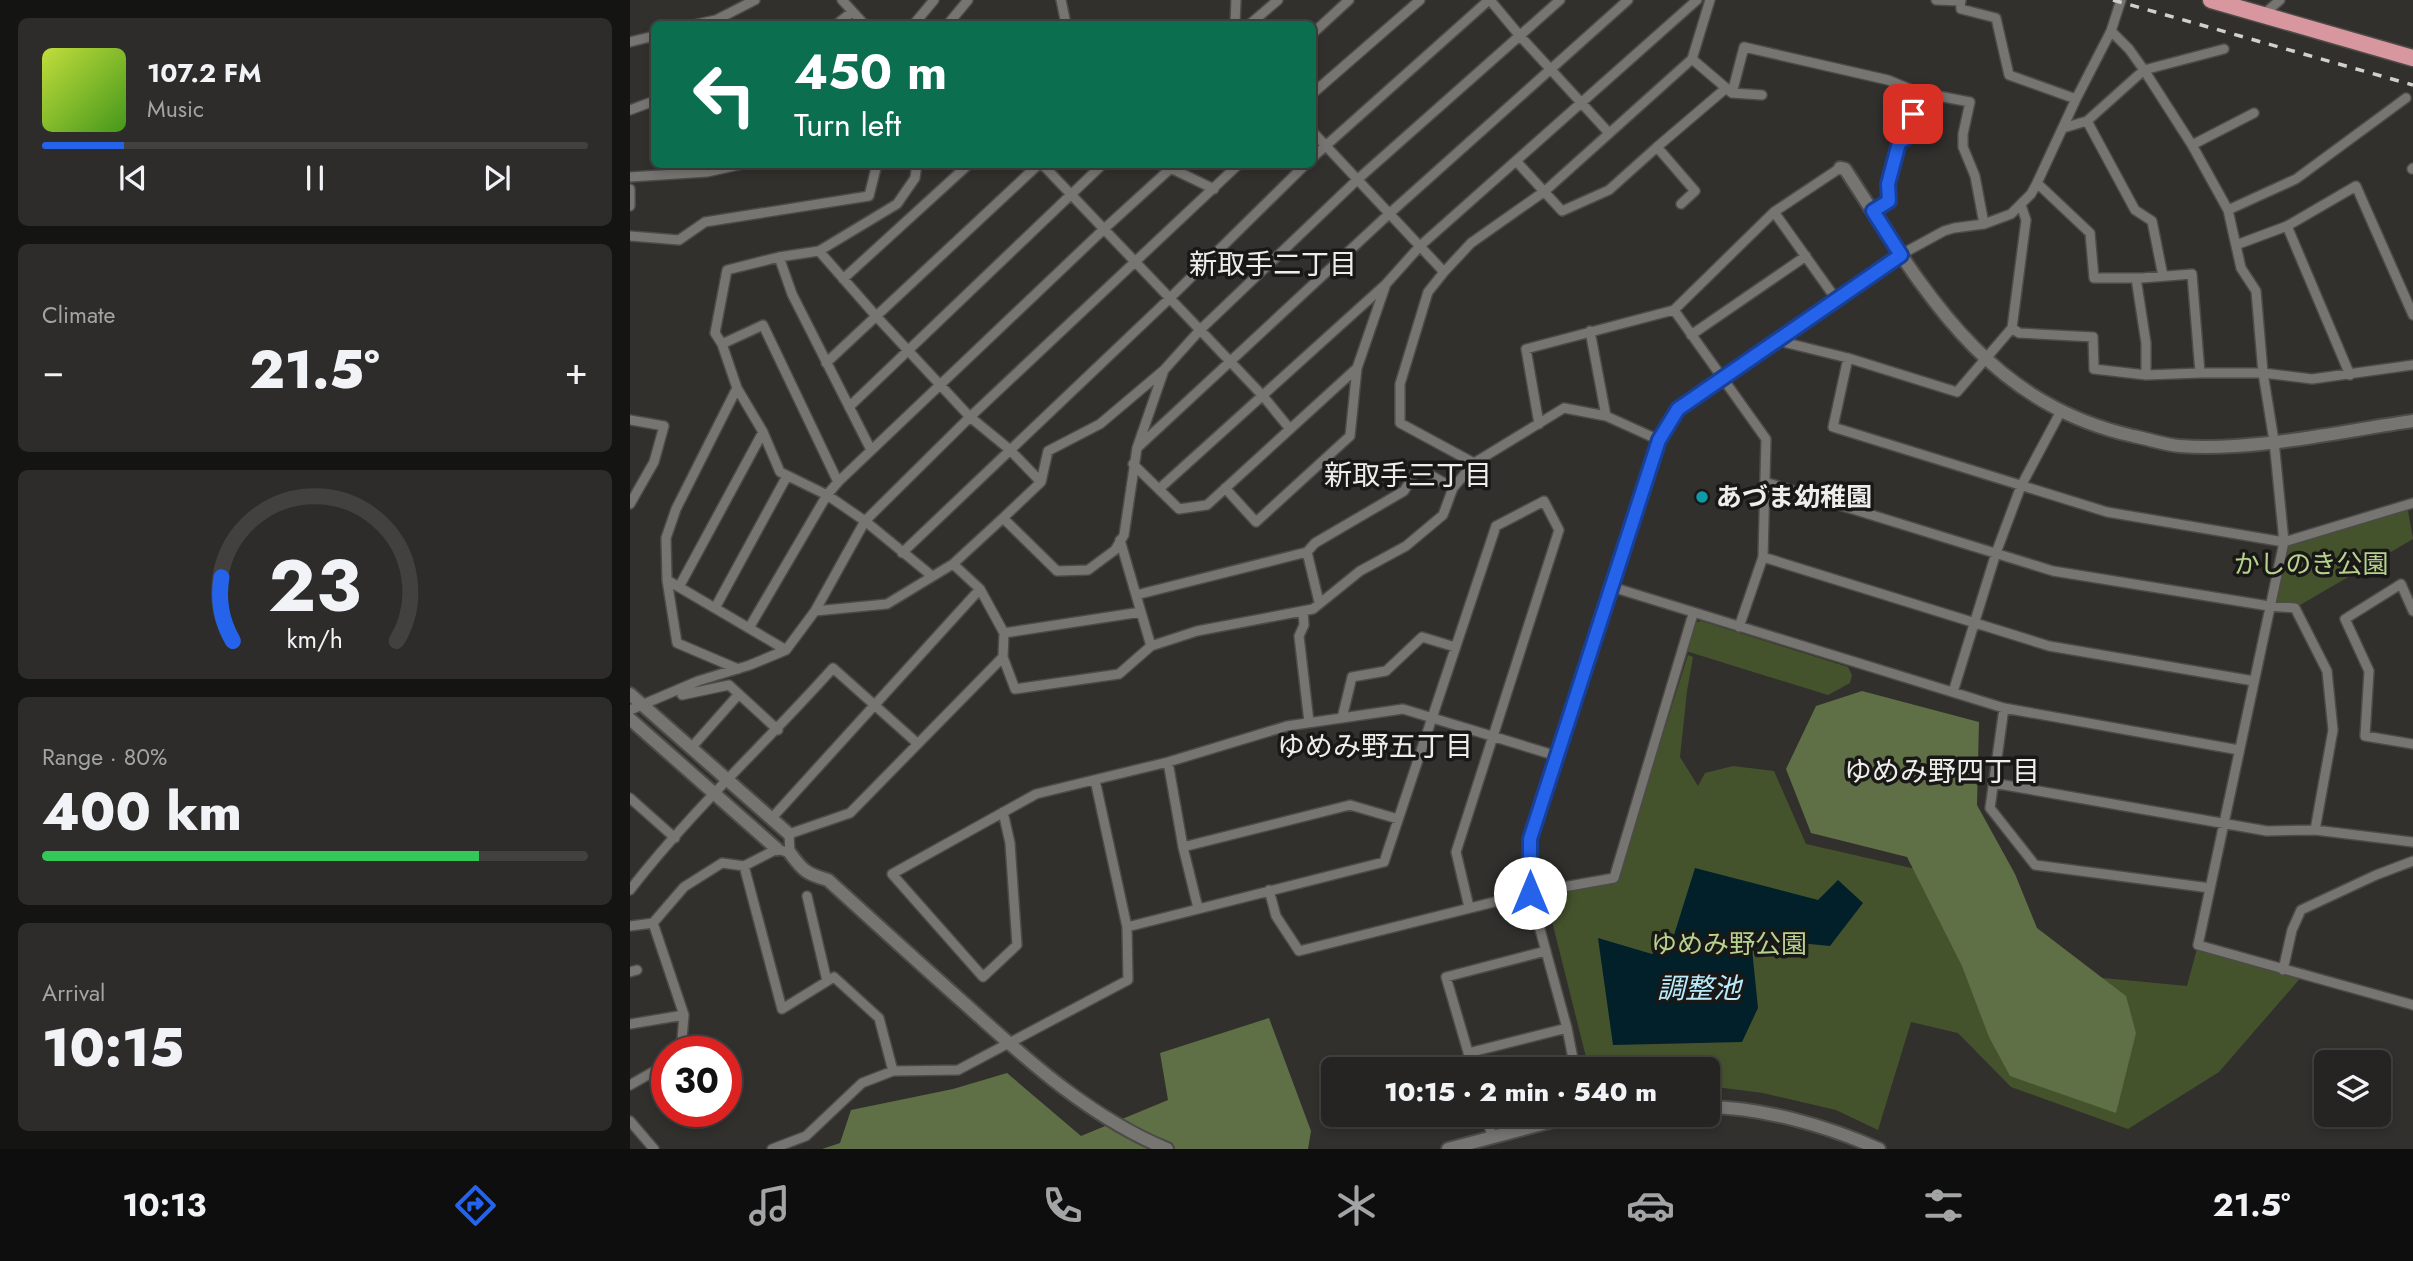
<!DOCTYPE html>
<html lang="en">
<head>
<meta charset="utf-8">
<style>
  body { margin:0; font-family:Jost,"Noto Sans JP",sans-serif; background:#2d2c2a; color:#f1f3f6; height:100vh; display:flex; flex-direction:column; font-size:26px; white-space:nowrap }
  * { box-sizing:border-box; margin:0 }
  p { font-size:23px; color:#a3a4a5 }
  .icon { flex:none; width:38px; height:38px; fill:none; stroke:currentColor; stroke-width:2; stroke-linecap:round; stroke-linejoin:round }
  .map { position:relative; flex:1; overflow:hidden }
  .sheet { display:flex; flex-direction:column; gap:18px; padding:18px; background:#141413; width:630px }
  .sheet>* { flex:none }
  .top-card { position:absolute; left:21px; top:21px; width:665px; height:147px; border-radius:10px; box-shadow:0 4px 10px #0003,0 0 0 2px #424140; background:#0b6e4f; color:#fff; overflow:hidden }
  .buttons { position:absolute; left:1684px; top:1050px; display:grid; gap:14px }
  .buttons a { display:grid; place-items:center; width:77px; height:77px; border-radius:10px; background:#252422; box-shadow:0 4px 10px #0003,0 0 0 2px #424140; font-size:35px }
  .speed { position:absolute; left:21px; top:1036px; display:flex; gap:14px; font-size:35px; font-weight:700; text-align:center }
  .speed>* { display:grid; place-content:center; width:91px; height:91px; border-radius:50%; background:#252422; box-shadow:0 4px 10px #0003,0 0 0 2px #424140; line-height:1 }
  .speed .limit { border:10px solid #d22; background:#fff; color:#111 }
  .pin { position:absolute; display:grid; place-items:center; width:60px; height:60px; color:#fff; margin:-30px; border-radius:14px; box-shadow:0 4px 10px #0006 }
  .me { position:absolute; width:77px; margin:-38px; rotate:0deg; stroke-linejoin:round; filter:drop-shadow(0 0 5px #0008) }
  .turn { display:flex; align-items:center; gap:24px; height:147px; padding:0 28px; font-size:32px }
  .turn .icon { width:91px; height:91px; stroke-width:2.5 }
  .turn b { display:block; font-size:49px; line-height:60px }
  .big { font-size:52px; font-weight:800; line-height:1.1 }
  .sheet .card { flex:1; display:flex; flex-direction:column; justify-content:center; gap:10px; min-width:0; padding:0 24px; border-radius:10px; background:#2d2c2a }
  .sheet .dial { align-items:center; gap:0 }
  .dial svg { height:182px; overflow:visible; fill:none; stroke:#424140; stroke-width:7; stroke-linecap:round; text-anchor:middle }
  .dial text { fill:#f1f3f6; stroke:none }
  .song { display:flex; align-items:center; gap:21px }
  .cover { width:84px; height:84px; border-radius:10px; background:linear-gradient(135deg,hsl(70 70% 55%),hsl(100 70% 35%)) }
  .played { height:7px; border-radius:4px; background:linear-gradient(90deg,#2563eb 15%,#424140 15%) }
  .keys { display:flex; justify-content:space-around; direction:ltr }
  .heat { display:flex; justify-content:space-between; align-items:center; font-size:38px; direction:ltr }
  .charge { height:10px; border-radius:5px; background:linear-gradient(90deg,#34c759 80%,#424140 0) }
  .trip { position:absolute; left:691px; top:1057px; width:399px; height:70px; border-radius:10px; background:#252422; box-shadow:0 4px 10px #0003,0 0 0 2px #424140; font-weight:800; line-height:70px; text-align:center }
  .tabs { display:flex; height:112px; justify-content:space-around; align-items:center; background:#0f0e0e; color:#a3a4a5 }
  .tabs .icon { width:49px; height:49px }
  .tabs .active { color:#2563eb }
  .tabs b { font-size:32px; color:#f1f3f6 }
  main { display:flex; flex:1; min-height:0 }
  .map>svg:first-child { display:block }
  .green { fill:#45532d }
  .forest { fill:#5f6f46 }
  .water { fill:#022029 }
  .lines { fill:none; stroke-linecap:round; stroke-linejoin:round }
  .minor-casing { stroke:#4c4b48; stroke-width:12 }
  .tertiary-casing { stroke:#4c4b48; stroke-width:16 }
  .trunk-casing { stroke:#4c4b48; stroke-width:19 }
  .minor { stroke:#767571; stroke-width:9 }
  .tertiary { stroke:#767571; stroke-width:12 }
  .trunk { stroke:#d8969e; stroke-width:16 }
  .rail { stroke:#d0d0cd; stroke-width:3.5; stroke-dasharray:9 9; stroke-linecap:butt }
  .route-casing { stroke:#184099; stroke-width:18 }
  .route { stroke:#2563eb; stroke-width:12 }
  .culture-dot { fill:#0f9aa8; stroke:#191817; stroke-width:2.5 }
  .labels { text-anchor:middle; stroke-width:7; stroke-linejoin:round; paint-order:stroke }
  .poi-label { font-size:26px; font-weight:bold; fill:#ededea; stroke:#191817; text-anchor:start }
  .park-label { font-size:26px; fill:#b7d28e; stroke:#191817 }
  .neighbourhood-label { font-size:28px; fill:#ededea; stroke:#191817 }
  .water-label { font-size:28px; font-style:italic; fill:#b8ebfb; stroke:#191817 }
</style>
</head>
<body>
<main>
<section class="sheet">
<div class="card">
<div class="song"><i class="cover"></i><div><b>107.2 FM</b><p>Music</p></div></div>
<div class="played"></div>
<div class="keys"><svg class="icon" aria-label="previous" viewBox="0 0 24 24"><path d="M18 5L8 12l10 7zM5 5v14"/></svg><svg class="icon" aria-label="pause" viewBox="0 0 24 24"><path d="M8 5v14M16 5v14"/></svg><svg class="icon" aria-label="next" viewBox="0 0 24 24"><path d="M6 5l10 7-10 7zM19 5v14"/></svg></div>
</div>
<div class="card"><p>Climate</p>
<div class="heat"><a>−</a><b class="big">21.5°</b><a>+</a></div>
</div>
<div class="card dial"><svg viewBox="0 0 100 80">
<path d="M14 69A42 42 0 1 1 86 69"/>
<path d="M14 69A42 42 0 0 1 9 41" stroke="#2563eb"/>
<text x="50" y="56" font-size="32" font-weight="700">23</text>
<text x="50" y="72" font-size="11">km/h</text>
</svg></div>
<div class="card"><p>Range · 80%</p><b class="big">400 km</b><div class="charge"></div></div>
<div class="card"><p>Arrival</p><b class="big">10:15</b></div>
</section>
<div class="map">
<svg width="1783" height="1149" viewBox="0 0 1783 1149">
  <rect width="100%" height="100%" fill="#31302d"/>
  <path class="green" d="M1777,505L1783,539L1665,608L1640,606L1654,542Z
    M1071,621L1218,667L1222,675L1220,683L1198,695L1056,651L1065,623Z
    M1058,655L1063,657L1057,691L1050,757L1068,786L1075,773L1103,766L1144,771L1176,844L1290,870L1452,976L1557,986L1568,945L1673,975L1589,1072L1498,1129L1381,1087L1328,1033L1281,1022L1248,1130L1206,1110L1133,1093L1078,1086V1069H959L917,901L920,896L987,880Z"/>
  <path class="forest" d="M1232,691L1349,722L1347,805L1385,874L1407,928L1496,996L1506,1033L1486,1113L1380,1076L1359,1037L1332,966L1277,857L1181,833L1156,769L1186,706Z
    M639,1018L681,1131L678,1149H192L210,1143L221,1110L323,1089L377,1073L451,1136L538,1100L530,1053Z"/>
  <path class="water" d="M1065,868L1188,900L1208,880L1233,903L1200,946L1159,942L1122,949L1128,1008L1112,1042L983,1045L968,938L1022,954L1044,935Z"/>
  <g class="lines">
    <defs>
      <path id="minor" d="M212,0L234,24
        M431,0L436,24
        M860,0L890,36L979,133
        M1080,0L1062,59L1102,93L1132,95
        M1306,0L1331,1
        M1330,0L1331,9L1366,18L1379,75L1446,99
        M1633,15L1650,0
        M67,24L86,20L125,0
        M207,24L222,12
        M284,24L304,0
        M318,24L338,0
        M605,24L606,0
        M620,24L648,0
        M1481,31L1499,49L1514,70L1562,145L1598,210L1611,268L1626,291L1633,373L1644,441L1654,542L1568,945L1783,1005
        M682,34L719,0
        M0,42L24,36
        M1102,93L1114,47L1258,80L1287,92L1340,102L1333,134V147L1345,176L1354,224
        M682,94L790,0
        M0,110L24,101
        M1457,121L1514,70L1594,49
        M1433,128L1457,121L1505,210L1522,221L1533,276
        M682,131L814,272
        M1562,145L1624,113
        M1027,147L1095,89
        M682,158L859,0
        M887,162L932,211L979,190L1027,147L1065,191L1051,204
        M287,164L285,178L267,204L189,251L149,257L97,270L85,333L92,344L107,388L133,432L150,472L197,495L235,521L302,576
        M412,164L633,396L660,429
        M532,164L584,189
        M1782,169L1783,168
        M0,177L77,172L113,164
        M1407,183L1460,233L1464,278H1512L1562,274L1570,373H1633L1682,379L1783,365
        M0,189V206
        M1598,210L1666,179L1776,98
        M1243,211L1259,201L1258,184L1269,143L1279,136L1287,92
        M1144,212L1210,168
        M1657,226L1720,375
        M0,236L49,240L75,222L239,196L247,164
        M1606,245L1657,226L1726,186L1783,315
        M189,251L246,316L340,417L379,449L411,482L373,518
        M149,257L162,294L241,450
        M1506,278L1516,343V375L1570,373
        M213,279L339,164
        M1382,328L1389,333L1463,337L1464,369L1516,375
        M960,331L976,416
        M1061,335L1176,256
        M1150,336L1157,343L1218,358L1327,392L1382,328L1396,220L1391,205
        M92,344L133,325L208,482
        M1218,358L1203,427L1477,512L1654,542L1783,503
        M196,363L409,164
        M107,388L46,509L36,538L37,580L156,650
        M219,407L473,164
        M0,420L34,426L24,462L0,504
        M909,424L896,349L1044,310
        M507,448L760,213L998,0
        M844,463L770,423V384L798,292L814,272L841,243L915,191L1062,59
        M503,464L549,509L577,505L727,368
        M411,482L418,451L470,424L534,370L570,330L728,179L930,0
        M1135,482L1423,571L1639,606L1665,608L1697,671L1703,730L1685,830L1637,831L1363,783
        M595,488L626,522L720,436L727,368L756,284
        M529,489L756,284L790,246L1067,0
        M490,540L506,595
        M272,553L539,299L676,164
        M1133,557L1419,646L1624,681
        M323,564L350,589L374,633L373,657L385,689L489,674L521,646L567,631L683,609L730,571L776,546L813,515L823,488L844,463L934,408L976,416L1029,440
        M37,580L47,643L108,669
        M49,587L133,432
        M982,587L1374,708L1609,750
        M689,602L677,552L685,543L774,491L788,468L823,488
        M85,608L157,476
        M185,611L257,604L323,564L373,518L427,571L458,570L485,550L494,535L507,448L534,370
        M673,611L674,625L669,636L679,722
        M1783,611L1771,584L1715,619L1739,671L1735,736L1783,744
        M1109,627L1133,557L1136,439L1044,310L1144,212L1206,299
        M119,628L197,495L208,482L474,229L541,168
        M374,633L511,612
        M521,646L506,595L677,552
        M1323,692L1366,553L1391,486L1431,411
        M52,695L99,685L148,730
        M1374,708L1360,808L1405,865L1580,888
        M0,710L68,681L120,665L156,650L185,611L235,521L340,417L609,164
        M712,718L722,677L756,671L792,637L825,647
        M61,748L108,695
        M538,762L553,847L568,908
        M0,798L45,838
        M373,812L380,843L387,945L353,977L262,874L406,794L538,762L657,726L773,709L927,756
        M141,819L350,589
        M1685,830L1783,842
        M553,847L720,805L768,819
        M114,866L152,1009L204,977L249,1018L263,1071
        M0,890C61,811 137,742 203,668L287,743
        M639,890L646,916L669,951L900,893L984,878L1063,614
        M177,896L197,981
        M23,923L54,1015L51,1052
        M0,926L23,923L54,887L92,863L114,866L147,849L160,853L159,834L220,813L373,657
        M497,927L754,862L866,526L914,501L929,530L826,852L839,907
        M1653,970L1662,930L1671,910L1746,875L1783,861
        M0,972L7,970
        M0,1024L54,1015
        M838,1053L937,1028
        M843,1069L816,977L916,951
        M945,1069L937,1028L900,893V839L1029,440L1048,409L1259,261L1314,231L1324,228L1354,224L1381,214L1401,194L1407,183L1446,99L1481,31L1491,0
        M0,1085L37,1064
        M856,1115L862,1136
        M0,1121L24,1149
        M142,1149L176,1136L232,1083L263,1071L328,1070L498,980L497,927L465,780"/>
      <path id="tertiary" d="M1210,168L1215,169C1293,288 1353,402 1503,436C1519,439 1535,445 1550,446C1621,452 1712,431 1783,421
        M0,694L159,834
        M0,719L147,849
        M160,853C173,871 177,874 198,880C243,921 288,962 334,1003C396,1059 459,1117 537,1149
        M1078,1107C1135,1108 1197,1126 1249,1149
        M818,1149L946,1115"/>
      <path id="trunk" d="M1581,0L1783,58"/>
    </defs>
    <use href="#minor" class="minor-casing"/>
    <use href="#tertiary" class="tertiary-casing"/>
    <use href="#trunk" class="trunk-casing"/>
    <use href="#minor" class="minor"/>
    <use href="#tertiary" class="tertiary"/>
    <use href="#trunk" class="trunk"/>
    <path class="rail" d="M1483,0L1783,85"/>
  </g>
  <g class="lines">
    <defs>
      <path id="route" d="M900,893V839L1029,440L1048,409L1271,255L1243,211L1259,201L1258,184L1269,143L1279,136L1283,114"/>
    </defs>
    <use href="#route" class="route-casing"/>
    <use href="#route" class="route"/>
  </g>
  <circle class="culture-dot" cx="1072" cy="497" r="7"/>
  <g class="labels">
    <g class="poi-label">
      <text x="1086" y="506">あづま幼稚園</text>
    </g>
    <g class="park-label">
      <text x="1681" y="573">かしのき公園</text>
      <text x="1099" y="953">ゆめみ野公園</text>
    </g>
    <g class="neighbourhood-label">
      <text x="643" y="274">新取手二丁目</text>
      <text x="778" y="485">新取手三丁目</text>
      <text x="745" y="756">ゆめみ野五丁目</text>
      <text x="1312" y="781">ゆめみ野四丁目</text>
    </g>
    <g class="water-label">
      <text x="1069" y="998">調整池</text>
    </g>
  </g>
</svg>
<div class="buttons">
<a><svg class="icon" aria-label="layers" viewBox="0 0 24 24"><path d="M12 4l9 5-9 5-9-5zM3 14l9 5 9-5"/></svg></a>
</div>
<div class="speed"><div class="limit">30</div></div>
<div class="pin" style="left:1283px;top:114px;background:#d93025"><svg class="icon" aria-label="arrive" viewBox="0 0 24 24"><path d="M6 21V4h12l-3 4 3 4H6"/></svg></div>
<svg class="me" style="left:900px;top:893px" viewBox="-20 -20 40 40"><circle r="19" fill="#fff"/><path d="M0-13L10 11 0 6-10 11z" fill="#2563eb"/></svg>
<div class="trip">10:15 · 2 min · 540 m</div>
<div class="top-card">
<div class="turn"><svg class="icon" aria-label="left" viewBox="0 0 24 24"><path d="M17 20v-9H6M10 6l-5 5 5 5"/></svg><div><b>450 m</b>Turn left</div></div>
</div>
</div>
</main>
<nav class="tabs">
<b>10:13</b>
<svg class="icon active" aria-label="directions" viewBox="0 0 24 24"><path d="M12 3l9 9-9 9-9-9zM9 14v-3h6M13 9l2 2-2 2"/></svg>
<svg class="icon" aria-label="music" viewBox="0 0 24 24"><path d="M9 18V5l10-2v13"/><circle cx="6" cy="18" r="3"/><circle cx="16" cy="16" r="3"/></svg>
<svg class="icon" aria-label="phone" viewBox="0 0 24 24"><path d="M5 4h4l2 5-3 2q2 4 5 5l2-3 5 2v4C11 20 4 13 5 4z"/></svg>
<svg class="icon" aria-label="climate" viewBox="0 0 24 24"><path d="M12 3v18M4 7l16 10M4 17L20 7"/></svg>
<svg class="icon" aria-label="car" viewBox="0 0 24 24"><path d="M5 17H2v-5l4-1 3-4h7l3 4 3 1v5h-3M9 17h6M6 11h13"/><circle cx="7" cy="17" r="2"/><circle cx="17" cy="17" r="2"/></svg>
<svg class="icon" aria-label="filters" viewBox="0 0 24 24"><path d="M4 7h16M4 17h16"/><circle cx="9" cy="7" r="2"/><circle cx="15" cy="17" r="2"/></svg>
<b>21.5°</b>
</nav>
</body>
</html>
